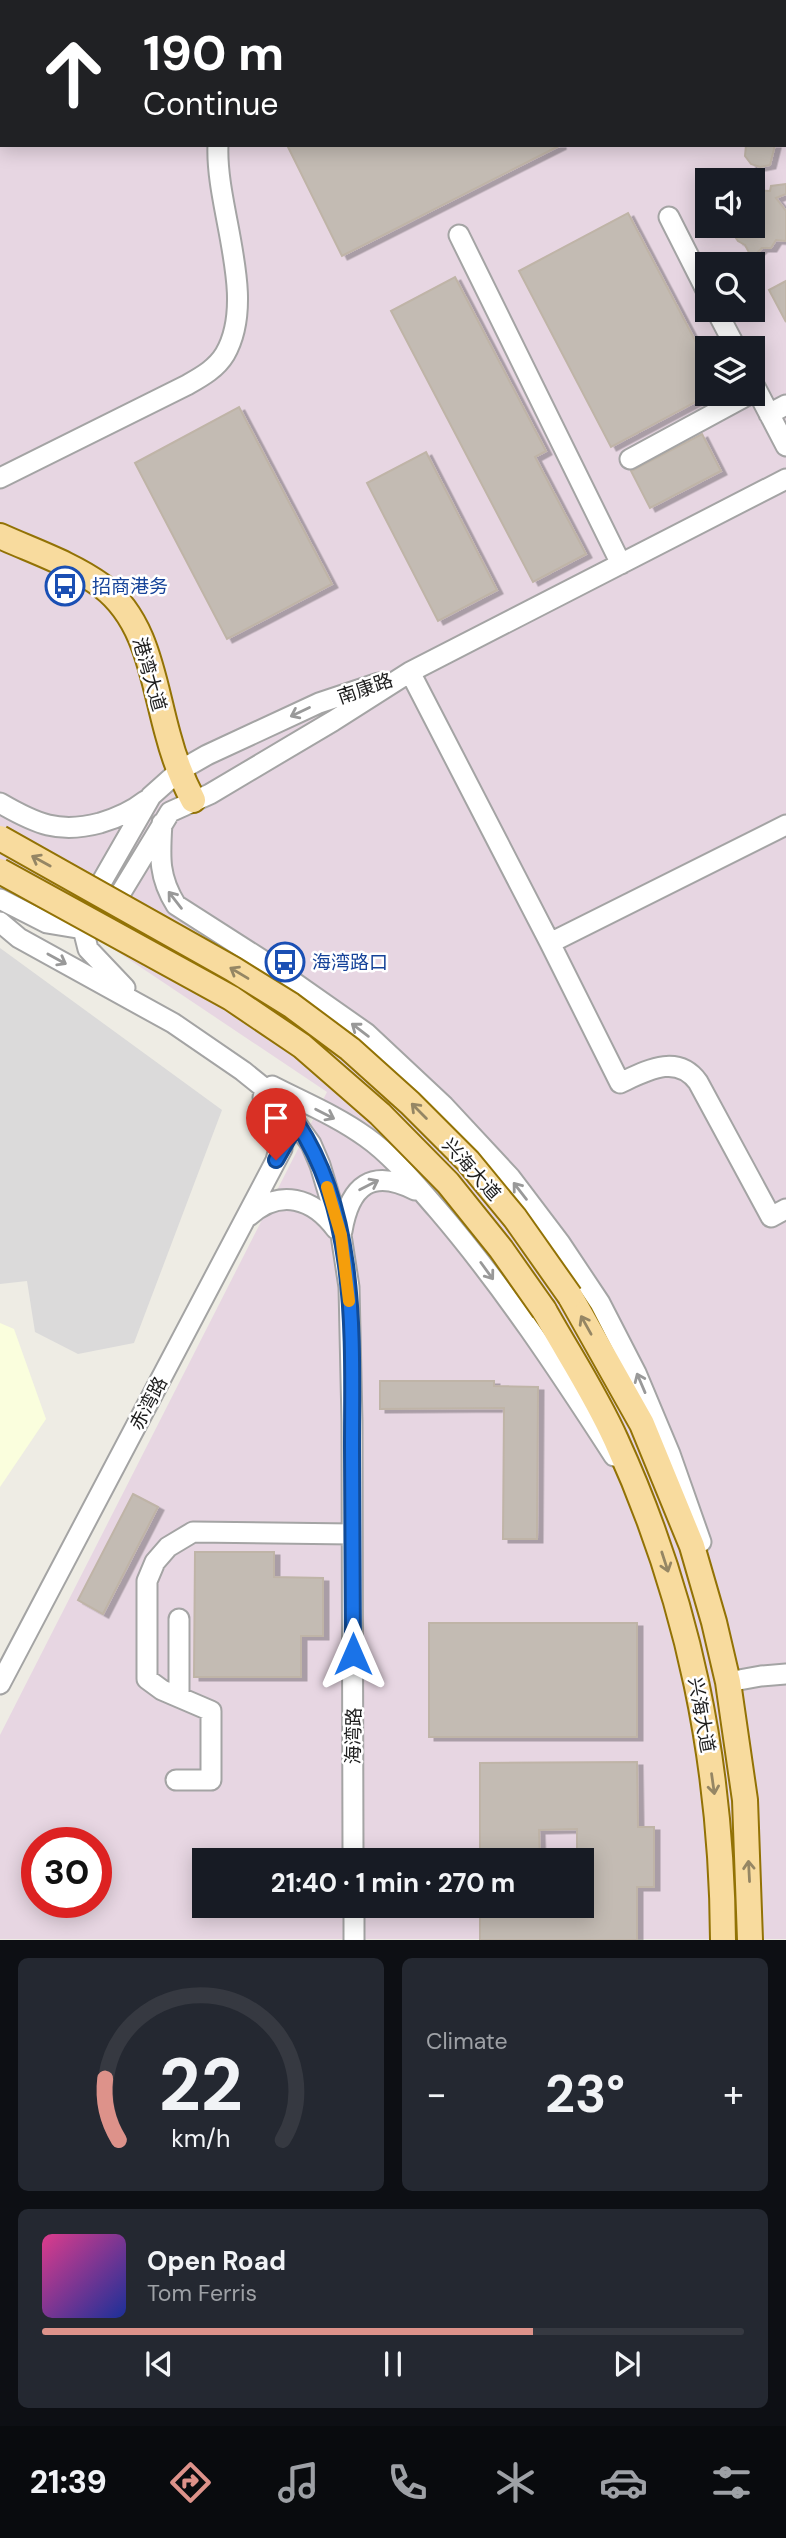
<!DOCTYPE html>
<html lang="en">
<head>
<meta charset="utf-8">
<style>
  body { margin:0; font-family:"DM Sans","Noto Sans SC",sans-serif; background:#242831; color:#f1f3f6; height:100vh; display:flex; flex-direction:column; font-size:26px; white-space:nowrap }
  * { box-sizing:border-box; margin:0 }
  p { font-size:23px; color:#9ea1a6 }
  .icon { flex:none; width:38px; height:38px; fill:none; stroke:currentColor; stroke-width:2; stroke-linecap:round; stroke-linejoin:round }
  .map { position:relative; height:1940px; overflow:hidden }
  .sheet { display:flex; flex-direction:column; gap:18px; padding:18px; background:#0d0f14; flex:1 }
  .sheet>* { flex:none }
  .banner { position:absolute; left:0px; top:0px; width:788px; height:147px; box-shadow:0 4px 18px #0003; background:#202124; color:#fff; overflow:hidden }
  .fabs { position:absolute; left:695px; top:168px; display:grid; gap:14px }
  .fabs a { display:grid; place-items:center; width:70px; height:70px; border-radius:0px; background:#171b24; box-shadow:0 4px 18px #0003; font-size:35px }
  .speed { position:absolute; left:21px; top:1827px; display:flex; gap:14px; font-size:35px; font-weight:700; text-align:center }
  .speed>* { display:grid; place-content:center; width:91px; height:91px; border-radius:50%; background:#171b24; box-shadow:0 4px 18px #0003; line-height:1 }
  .speed .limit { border:10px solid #d22; background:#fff; color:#111 }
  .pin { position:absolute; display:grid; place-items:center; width:60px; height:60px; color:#fff; margin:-72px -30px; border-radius:50% 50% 50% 0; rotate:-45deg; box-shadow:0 0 7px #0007 }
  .pin .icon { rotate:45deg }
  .me { position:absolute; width:77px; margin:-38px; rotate:0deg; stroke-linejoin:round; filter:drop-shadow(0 0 5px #0008) }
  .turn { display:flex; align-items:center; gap:24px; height:147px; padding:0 28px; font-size:32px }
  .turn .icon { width:91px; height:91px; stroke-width:2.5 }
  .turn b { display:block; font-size:49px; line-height:60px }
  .big { font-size:52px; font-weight:700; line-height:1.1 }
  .sheet .card { flex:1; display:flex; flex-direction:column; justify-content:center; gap:10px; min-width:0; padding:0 24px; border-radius:10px; background:#242831 }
  .sheet .dial { align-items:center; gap:0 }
  .dial svg { height:182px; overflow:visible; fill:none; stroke:#363941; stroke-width:7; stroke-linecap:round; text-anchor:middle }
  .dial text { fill:#f1f3f6; stroke:none }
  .song { display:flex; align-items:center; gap:21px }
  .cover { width:84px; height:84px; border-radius:10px; background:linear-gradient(135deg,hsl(330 70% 55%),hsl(230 70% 35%)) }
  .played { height:7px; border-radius:4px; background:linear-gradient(90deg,#dd928a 70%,#363941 70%) }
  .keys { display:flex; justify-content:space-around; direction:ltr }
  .heat { display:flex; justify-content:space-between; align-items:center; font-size:38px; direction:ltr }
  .sheet .tiles { flex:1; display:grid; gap:18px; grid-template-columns:1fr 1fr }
  .card:last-child { grid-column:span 2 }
  .trip { position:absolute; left:192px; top:1848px; width:402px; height:70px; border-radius:0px; background:#171b24; box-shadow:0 4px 18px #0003; font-weight:700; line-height:70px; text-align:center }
  .dock { display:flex; height:112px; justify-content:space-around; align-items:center; background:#090b0e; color:#9ea1a6 }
  .dock .icon { width:49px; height:49px }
  .dock .on { color:#dd928a }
  .dock b { font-size:32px; color:#f1f3f6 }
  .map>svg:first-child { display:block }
  .residential { fill:#dbdada }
  .industrial { fill:#e7d6e2; fill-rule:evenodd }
  .education { fill:#fafedd }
  .building { fill:#c3bbb3; stroke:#bfb4a7; stroke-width:2; filter:url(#shadow) }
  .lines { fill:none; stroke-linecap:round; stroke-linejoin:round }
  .minor-casing { stroke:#a4a4a4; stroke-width:23 }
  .major-casing { stroke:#927205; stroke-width:28 }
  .minor { stroke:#fff; stroke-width:19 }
  .major { stroke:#f8db9e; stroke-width:24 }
  .major-bridge-casing { stroke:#927205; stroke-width:28; stroke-linecap:butt }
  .major-bridge { stroke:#f8db9e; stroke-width:24 }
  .oneway { stroke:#999 }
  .oneway2 { stroke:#958664 }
  .route-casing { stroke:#114b97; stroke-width:18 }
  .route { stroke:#1a73e8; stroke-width:12 }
  .slow { stroke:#f59e0b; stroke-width:12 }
  .labels { text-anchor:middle; stroke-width:5; stroke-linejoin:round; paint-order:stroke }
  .transit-label { font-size:19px; fill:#164399; stroke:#fff; text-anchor:start }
  .street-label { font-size:19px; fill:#1d1d1d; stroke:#fff }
</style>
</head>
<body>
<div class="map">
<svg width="786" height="1940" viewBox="0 0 786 1940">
  <defs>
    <filter id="shadow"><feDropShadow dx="5.5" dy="3.5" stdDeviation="0" flood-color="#0004"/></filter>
  </defs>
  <rect width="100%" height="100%" fill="#eeece4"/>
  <path class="residential" d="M0,948L222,1110L134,1343L78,1354L35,1332L27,1281L0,1284Z"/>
  <path class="industrial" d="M0,0L138,2H2V145H786V2H313L786,0V1939H0V1735L327,1092L0,873ZM707,180H752V226H707ZM707,264H752V310H707ZM707,348H752V394H707ZM37,1843H96V1902H37ZM205,1860H583V1906H205Z"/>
  <path class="education" d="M0,1323L14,1329L46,1419L0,1487Z"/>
  <path class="building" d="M287,145H561L342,256Z
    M746,145H775L770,165L760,167L751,164L745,156Z
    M786,184V194L776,198L786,211V241L776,240L771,248H762L752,258L745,245L738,241L734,235L740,228L750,230L760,211L752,205V190L770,191L771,186Z
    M628,213L707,363V396L611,447L519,271Z
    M455,277L546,451L535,457L586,554L533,582L391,311Z
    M786,281V322L769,290Z
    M239,407L332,584L227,639L135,463Z
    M702,434L721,471L650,508L631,471Z
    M426,452L497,590L438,621L367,483Z
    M380,1381H494V1386L538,1387L537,1539H503L504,1408L380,1409Z
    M133,1494L158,1507L103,1614L78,1600Z
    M195,1552H274V1577L323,1578V1636H301V1677H194Z
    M429,1623H637V1737H429Z
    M637,1762L638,1827H654V1887H637V1940H480V1906H583V1860H577V1829L539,1830L540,1860H480V1763Z"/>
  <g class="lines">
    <defs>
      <path id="minor" d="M703,0L704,2
        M414,2L418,0
        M669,217L707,292
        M459,235L621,564
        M716,310L736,348
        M752,381L786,446
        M769,414L786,405
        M630,459L750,394
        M0,478L187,385C201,377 216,369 225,354C258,297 215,208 218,145
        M410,672L550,943L620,1083C646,1071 677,1053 698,1082L771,1217L786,1209
        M0,803C36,824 59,834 100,823C117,818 131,812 145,801
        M162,823C160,856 158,876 176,905L262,960L366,1033L444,1106L510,1177L560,1243L600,1303L636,1373L670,1454L701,1542
        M0,899L47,923L77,928L92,927L108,914L170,812L210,794L333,721L410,672L786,479
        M0,922L19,938L173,1023L243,1071L280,1101L311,1144L320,1165L341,1235L349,1287L352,1422L353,1860
        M550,943L786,825
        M125,988L88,949L83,929L93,897L151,796L179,771L207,755L319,703L379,683
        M272,1086C303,1102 337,1116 366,1137C393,1156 415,1184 437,1209C503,1286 559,1371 614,1456
        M263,1097C281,1114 283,1137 276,1160
        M249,1216C280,1188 313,1198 336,1229
        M342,1231C350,1185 372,1168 415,1190
        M179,1619V1696
        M726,1671L728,1682L761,1676L786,1674
        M0,1684L282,1149
        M176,1780H211V1711L162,1690L147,1679V1581L155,1562L168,1547L193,1532L352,1534
        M354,1906V1940"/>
      <path id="major" d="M0,536C33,551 72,564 102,586C148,621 153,682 168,735C174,758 182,779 193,800
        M570,1296L642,1424L692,1546L714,1622L728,1682L745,1800L750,1940
        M544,1310C568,1353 596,1395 616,1440C689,1600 722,1764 723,1940"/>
    </defs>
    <use href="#minor" class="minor-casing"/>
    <use href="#major" class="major-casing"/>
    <use href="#minor" class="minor"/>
    <use href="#major" class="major"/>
    <defs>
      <path id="major-bridge" d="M0,838L233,969L291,1005L350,1049L410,1103L468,1161L515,1218L570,1296
        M0,871L231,998L302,1046L380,1114L448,1183L501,1249L544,1310"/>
    </defs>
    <use href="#major-bridge" class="major-bridge-casing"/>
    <use href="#major-bridge" class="major-bridge"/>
  </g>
  <defs><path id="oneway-shaft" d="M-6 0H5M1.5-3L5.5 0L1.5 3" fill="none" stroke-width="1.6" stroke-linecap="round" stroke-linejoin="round" transform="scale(1.75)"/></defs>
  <g class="oneway">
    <use href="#oneway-shaft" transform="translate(300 712) rotate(155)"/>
    <use href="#oneway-shaft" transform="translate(175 900) rotate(-128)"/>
    <use href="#oneway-shaft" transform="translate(57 959) rotate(29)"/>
    <use href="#oneway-shaft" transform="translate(360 1030) rotate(-143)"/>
    <use href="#oneway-shaft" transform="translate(325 1114) rotate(27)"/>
    <use href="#oneway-shaft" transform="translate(369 1185) rotate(-27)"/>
    <use href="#oneway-shaft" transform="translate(520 1191) rotate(-128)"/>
    <use href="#oneway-shaft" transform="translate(487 1271) rotate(54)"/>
    <use href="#oneway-shaft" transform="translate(641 1383) rotate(-113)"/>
  </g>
  <g class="oneway2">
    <use href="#oneway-shaft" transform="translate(41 861) rotate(-151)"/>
    <use href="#oneway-shaft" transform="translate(239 973) rotate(-149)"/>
    <use href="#oneway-shaft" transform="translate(419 1111) rotate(-135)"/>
    <use href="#oneway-shaft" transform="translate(586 1325) rotate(-119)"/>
    <use href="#oneway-shaft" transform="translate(665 1562) rotate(72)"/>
    <use href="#oneway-shaft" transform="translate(713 1784) rotate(82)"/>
    <use href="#oneway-shaft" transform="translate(749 1871) rotate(-93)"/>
  </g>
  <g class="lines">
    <defs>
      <path id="route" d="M276,1160L297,1123C359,1217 352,1339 352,1447C352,1516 353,1585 353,1654"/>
    </defs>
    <use href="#route" class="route-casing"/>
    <use href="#route" class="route"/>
    <path class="slow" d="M327,1187L341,1235L349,1301"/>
  </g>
  <defs>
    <symbol id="bus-ring" viewBox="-11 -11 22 22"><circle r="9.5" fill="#fff" stroke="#1a4fb4" stroke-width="1.5"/><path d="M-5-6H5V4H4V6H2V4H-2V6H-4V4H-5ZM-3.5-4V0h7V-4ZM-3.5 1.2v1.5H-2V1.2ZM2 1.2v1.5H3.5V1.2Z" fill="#1a4fb4"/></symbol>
  </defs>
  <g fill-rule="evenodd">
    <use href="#bus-ring" x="43" y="564" width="44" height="44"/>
    <use href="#bus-ring" x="263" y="940" width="44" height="44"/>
  </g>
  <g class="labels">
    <g class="transit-label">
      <text x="92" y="593">招商港务</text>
      <text x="312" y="969">海湾路口</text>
    </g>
    <g class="street-label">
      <text transform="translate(150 674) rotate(74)" y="7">港湾大道</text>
      <text transform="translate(365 688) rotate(-19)" y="7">南康路</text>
      <text transform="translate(472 1169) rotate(48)" y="7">兴海大道</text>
      <text transform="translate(148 1403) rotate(-62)" y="7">赤湾路</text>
      <text transform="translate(702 1715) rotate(80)" y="7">兴海大道</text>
      <text transform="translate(353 1736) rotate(-89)" y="7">海湾路</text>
    </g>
  </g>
</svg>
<div class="fabs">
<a><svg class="icon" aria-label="sound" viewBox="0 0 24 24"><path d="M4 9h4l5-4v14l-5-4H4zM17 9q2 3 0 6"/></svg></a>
<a><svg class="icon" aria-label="search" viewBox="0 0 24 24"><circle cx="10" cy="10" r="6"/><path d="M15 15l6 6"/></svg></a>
<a><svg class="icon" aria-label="layers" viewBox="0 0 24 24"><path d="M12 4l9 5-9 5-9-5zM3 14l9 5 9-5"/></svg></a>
</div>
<div class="speed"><div class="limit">30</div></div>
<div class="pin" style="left:276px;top:1160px;background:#d93025"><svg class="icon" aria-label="arrive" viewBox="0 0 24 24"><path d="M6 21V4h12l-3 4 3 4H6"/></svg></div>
<svg class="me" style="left:353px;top:1654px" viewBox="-20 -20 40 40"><path d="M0-17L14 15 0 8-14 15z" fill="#1a73e8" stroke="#fff" stroke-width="4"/></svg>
<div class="trip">21:40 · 1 min · 270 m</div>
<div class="banner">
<div class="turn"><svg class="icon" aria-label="ahead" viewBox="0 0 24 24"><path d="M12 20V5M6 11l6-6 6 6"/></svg><div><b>190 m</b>Continue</div></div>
</div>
</div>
<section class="sheet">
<div class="tiles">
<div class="card dial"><svg viewBox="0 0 100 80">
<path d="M14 69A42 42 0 1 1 86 69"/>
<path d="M14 69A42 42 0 0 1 8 42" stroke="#dd928a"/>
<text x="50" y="56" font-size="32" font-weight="700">22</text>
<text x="50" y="72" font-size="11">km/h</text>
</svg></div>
<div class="card"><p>Climate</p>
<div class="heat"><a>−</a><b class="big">23°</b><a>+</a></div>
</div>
<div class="card">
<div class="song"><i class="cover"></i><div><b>Open Road</b><p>Tom Ferris</p></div></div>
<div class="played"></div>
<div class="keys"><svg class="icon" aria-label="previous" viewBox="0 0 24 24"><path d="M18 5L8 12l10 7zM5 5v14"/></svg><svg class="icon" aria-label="pause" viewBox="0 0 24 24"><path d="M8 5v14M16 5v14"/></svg><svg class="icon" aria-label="next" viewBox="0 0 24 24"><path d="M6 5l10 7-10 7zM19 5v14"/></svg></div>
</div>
</div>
</section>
<nav class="dock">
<b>21:39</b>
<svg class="icon on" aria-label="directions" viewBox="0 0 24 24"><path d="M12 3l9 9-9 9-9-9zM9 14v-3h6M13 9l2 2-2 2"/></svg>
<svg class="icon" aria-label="music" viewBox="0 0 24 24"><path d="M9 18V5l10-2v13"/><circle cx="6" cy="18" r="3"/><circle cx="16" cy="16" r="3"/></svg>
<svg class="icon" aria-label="phone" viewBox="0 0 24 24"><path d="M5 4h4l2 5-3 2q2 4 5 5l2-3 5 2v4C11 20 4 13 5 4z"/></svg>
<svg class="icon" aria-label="climate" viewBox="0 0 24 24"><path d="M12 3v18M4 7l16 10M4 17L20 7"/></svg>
<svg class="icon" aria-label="car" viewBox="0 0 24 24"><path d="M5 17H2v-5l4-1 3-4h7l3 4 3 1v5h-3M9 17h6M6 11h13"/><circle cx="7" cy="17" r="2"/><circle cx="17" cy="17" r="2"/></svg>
<svg class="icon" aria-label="filters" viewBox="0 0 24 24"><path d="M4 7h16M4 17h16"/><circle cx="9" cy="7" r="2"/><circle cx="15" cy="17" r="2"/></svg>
</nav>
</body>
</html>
